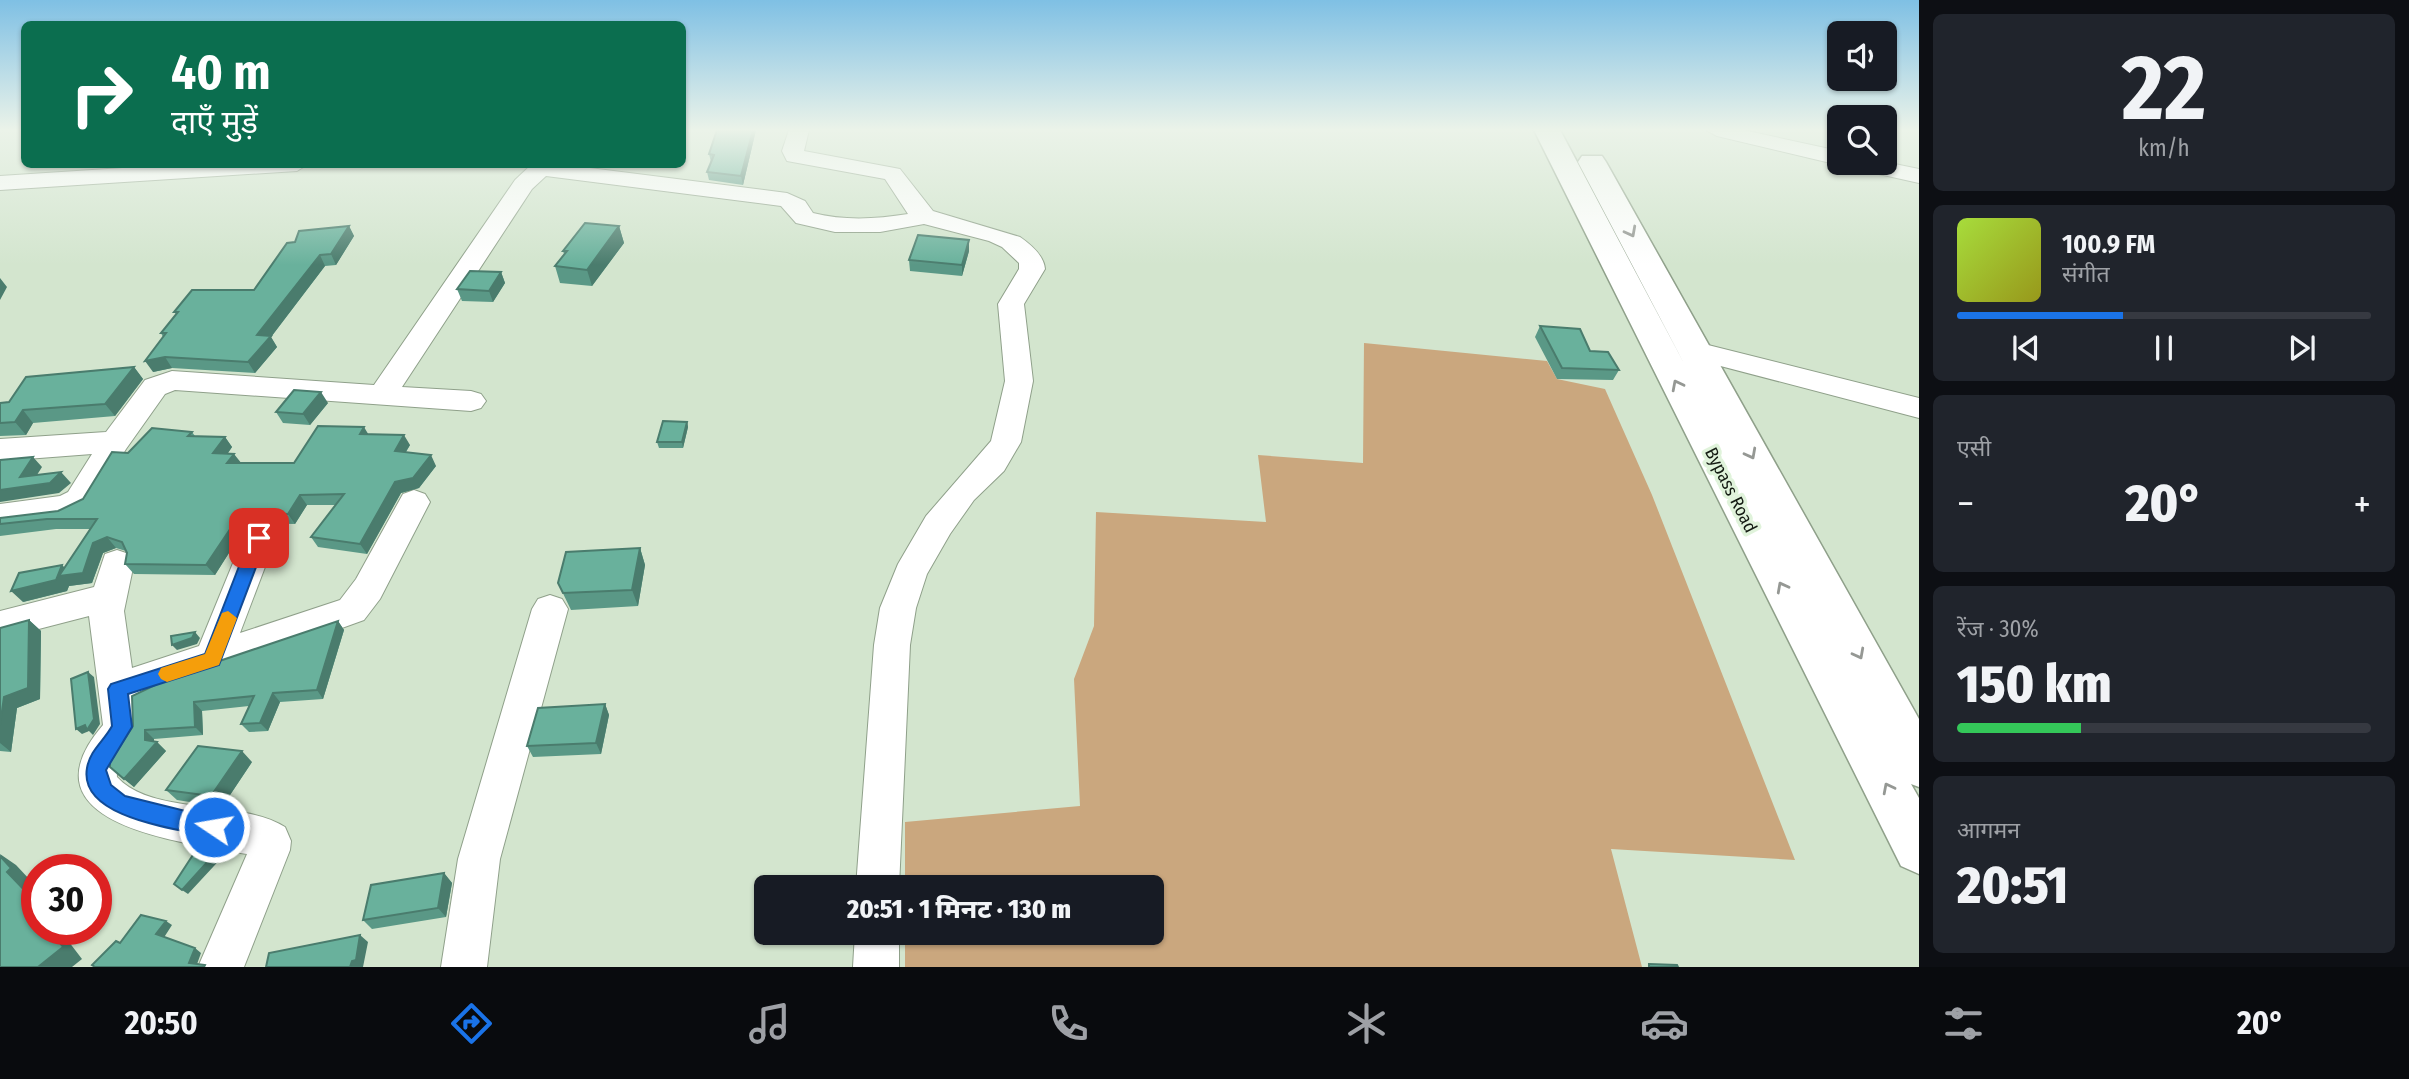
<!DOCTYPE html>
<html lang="hi">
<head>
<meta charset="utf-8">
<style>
  body { margin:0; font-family:"Fira Sans Condensed","Noto Sans Devanagari",sans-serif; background:#20242c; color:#f1f3f6; height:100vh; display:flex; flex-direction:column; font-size:26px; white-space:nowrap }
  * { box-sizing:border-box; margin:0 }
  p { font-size:23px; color:#9ea1a6 }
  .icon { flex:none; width:38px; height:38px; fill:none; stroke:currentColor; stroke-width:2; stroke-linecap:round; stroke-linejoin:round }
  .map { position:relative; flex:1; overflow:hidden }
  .panel { display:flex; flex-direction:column; gap:14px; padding:14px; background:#0d0f14; width:490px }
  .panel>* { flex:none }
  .guide { position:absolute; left:21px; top:21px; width:665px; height:147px; border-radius:10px; box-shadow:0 2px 5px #0004; background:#0b6e4f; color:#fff; overflow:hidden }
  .fabs { position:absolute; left:1827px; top:21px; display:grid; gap:14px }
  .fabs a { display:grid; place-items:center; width:70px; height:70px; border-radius:10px; background:#171b24; box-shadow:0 2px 5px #0004; font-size:35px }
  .speed { position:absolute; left:21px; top:854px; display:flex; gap:14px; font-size:35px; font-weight:700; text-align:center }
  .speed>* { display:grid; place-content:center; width:91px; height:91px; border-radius:50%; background:#171b24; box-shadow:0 2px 5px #0004; line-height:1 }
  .speed .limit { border:10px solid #d22; background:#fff; color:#111 }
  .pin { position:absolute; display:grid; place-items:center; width:60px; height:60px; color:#fff; margin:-30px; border-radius:14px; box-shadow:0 4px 10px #0006 }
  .me { position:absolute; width:77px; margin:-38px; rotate:282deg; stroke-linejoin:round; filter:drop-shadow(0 0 5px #0008) }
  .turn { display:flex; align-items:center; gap:24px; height:147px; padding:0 35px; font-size:32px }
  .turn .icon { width:91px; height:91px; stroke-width:2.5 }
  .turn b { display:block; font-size:49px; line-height:60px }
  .big { font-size:52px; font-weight:800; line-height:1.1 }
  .panel .tile { flex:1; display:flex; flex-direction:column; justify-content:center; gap:10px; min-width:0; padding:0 24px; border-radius:10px; background:#20242c }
  .panel .dial { align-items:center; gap:0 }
  .dial b { font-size:91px; line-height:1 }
  .song { display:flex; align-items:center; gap:21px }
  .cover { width:84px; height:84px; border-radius:10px; background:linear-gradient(135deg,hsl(80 70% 55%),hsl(60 70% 35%)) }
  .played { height:7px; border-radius:4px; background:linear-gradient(90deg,#1a73e8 40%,#363941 40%) }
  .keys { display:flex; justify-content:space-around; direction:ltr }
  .heat { display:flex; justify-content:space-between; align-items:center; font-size:38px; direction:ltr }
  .charge { height:10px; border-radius:5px; background:linear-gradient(90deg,#34c759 30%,#363941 0) }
  .trip { position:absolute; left:754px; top:875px; width:410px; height:70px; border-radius:10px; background:#171b24; box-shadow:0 2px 5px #0004; font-weight:800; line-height:70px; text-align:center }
  .dock { display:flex; height:112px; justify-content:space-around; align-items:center; background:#090b0e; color:#9ea1a6 }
  .dock .icon { width:49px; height:49px }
  .dock .active { color:#1a73e8 }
  .dock b { font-size:32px; color:#f1f3f6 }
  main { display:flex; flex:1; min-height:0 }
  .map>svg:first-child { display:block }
  .green { fill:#caa77e }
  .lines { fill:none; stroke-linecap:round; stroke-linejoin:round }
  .minor-casing { stroke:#8fa08a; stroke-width:2 }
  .major-casing { stroke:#8fa08a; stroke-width:3 }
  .minor { fill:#fff; fill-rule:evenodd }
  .major { fill:#fff; fill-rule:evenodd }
  .wall { fill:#5a9886 }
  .shaded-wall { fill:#4a7c6d }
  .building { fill:#69b19c; stroke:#4a7c6d; stroke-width:2 }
  .oneway { stroke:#959894 }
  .route { fill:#1a73e8; stroke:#114b97; stroke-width:2 }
  .slow { fill:#f59e0b }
  .labels { text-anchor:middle; stroke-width:7; stroke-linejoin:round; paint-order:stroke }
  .street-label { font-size:18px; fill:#131a12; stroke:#e0f3db }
</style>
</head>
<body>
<main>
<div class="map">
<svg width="1919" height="967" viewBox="0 0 1919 967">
  <rect width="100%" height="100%" fill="#d3e5ce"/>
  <path class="green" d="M1364,343L1547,361L1557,379L1605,389L1652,495L1795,860L1611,849L1642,967H905V933H1152V887H905V822L1080,806L1074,679L1094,626L1096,512L1266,522L1258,455L1363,463Z"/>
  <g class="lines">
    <defs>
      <path id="minor" d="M789,130H809L804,151L900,169L933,211L1020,237C1030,244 1044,255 1045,269L1024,304L1033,381L1021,442L1004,471L974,500L950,534L927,574L916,608L910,645L899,887H856L874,645L880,608L898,564L926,516L991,441L1005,381L998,304L1019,269V263L1002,247L989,241L924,224L880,232H835L796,223L781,206L546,176L532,189L402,387L471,391L481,394L486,401L481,408L471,411L175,390L165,394L126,449L90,508L67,519L0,528V504L60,496L68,492L92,454L0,461V439L106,432L145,380L172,371L374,385L515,180L532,164H558L787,193L805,201L813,213C845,221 876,219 908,214L885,179L787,161L782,151Z
        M1706,130H1743L1839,151V163H1847L1839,165L1717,136Z
        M1885,162L1919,169V183L1852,168L1849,163Z
        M184,164H308L297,171L0,190V176Z
        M1696,342L1919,398V418L1686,357L1682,351L1686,345Z
        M414,490L425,494L430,502L380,599L364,620L212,675L208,674L137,698C138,707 142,718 141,727C139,747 115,757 117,777C152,816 242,799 285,827L291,841L290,850L244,967H198L247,854C182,842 17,825 103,725L89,616L0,639V611L94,587L105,554L117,550L129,554L134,563L124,611L132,668L199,646L247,529L259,526L271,529L276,538L240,633L340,600L356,579L403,494Z
        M550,595L562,599L568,609L500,859L487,967H441L458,859L532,609L538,599Z
        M855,933H899V967H853Z"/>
      <path id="major" d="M1534,130H1560L1687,369L1578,162L1582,156H1602L1606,162L1919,719V787L1911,784L1919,798V874L1901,866Z"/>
    </defs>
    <use href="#minor" class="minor-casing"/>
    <use href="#major" class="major-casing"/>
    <use href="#minor" class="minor"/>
    <use href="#major" class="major"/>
  </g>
  <path class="wall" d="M756,130L743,185L709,180L707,172L711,162L709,154Z
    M349,226L354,236L336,265L325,266L271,337L277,347L255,373L172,368L153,372L163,337L161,333L176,314L174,312L254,290L295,242Z
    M619,226L624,243L592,286L560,283L555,266L564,254L563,251Z
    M969,240V251L962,276L910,271L909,260Z
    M501,272L505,283L493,302L462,301L457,289Z
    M1540,326L1590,351L1619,370L1613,380L1557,379L1535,337Z
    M134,367L143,379L115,416L33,423L26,435L0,436V403L9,402Z
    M328,403L310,425L283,423L276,412Z
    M687,422L688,427L683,448H659L657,442Z
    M192,432L195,436L225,437L232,447L228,453L241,463H294L368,434L410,445L406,452L436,466L419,488L401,493L367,554L318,547L311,537L336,505H307L295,524L252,523L246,526L215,575L134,574L125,564L127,553L126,551L116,548L103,553L92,583L69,586L67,591L23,602L62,565L65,568L90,529H56L0,536V518L58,511L83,499L128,453Z
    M640,548L645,565L638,606L571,610L558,583Z
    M29,620L41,631L40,699L17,708L11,752L0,751V628Z
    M338,621L344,630L323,699L280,702L268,731L249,732L241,724L249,706L202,711L203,735L154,739V742H157L166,751L134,787L110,767L133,726Z
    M605,704L609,715L601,754L533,757L527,746Z
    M252,762L222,807L177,800L166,790Z
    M444,873L452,883L446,917L372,929L363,920Z"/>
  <path class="shaded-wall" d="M753,130H756L743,185L741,176Z
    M349,226L354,236L336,265L331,254Z
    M619,226L624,243L592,286L587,270Z
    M969,240V251L962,276V265Z
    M320,255L325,266L271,337L277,347L255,373L248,362L257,335Z
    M501,272L505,283L493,302L489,291Z
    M0,278L7,287L0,300Z
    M165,357L172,368L153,372L145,361Z
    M134,367L143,379L115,416L105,404Z
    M321,392L328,403L310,425L303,414Z
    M23,410L33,423L26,435L15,422Z
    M687,422L688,427L683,448L682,442Z
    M364,427L370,437L360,434Z
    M404,435L410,445L400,461L395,451Z
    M225,437L232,447L221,463L213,453Z
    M234,454L242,464L227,463Z
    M431,455L436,466L419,488L401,493L367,554L360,544L395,482Z
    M33,457L42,467L30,486L61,472L71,483L59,493L0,502V490L20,477Z
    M300,495L307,505L295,524L288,514Z
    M244,512L252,523L246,526L215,575L206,565L239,516Z
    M107,537L116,548L103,553L92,583L69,586L67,591L23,602L11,591L62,565L71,575L93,543Z
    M640,548L645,565L638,606L632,590Z
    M29,620L41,631L40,699L17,708L11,752L0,743V725L4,697Z
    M338,621L344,630L323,699L317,690Z
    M195,632L200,638L197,644L177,650L172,645Z
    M88,672L94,677L100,724L93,735L89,731L82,734L76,729Z
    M273,693L280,702L268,731L260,723Z
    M194,702L202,711L203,735L195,727Z
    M605,704L609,715L601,754L596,743Z
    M145,730L154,739V746L157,742L166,751L134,787L124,779L145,740Z
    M242,751L252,762L222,807L211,796Z
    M220,848L226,853L188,894L182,890Z
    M0,854L16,865L31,881L26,884L37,895V914L7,872Z
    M444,873L452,883L446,917L438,908Z
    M166,921L172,925L163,939L156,934Z
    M49,929H59L82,959L72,967H38Z
    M360,935L368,942L363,967H350Z
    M195,948L201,953L196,967L189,963Z"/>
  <path class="building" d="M717,130H753L741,176L707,172L714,155L709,154Z
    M585,223L619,226L587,270L555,266L567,251H563Z
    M349,226L331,254L320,255L257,335L271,336L248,362L165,357L145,361L166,333H161L178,312H174L192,290H254L287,243L295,242L299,231Z
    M918,235L969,240L962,265L909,260Z
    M470,271L501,272L489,291L457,289Z
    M1540,326L1580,329L1590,351L1608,352L1619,370L1562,368Z
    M134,367L105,404L23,410L15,422L0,423V403L9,402L26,377Z
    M294,390L321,392L303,414L276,412Z
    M663,421L687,422L682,442H657Z
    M318,426L364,427L360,434L404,435L395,451L431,455L413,478L395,482L360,544L311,537L344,494L300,495L288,514L244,512L239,516L206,565L125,564L127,553L122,542L107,537L93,543L83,573L59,576L97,519H47L0,524V518L58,511L83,499L112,452L128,453L152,428L192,432L188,436L225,437L213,453L234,454L227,463H294Z
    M33,457L20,477L61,472L50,483L0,490V460Z
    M640,548L632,590L563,593L558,583L566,552Z
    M62,565L56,580L11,591L19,573Z
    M29,620L28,688L4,697L0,725V628Z
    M338,621L317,690L273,693L260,723L241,724L254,696L194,702L195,727L145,730V740L157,742L124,779L110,767V762L133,726L132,696L172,677Z
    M195,632L192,638L172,645L171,636Z
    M88,672L94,719L87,730L85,725L76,729L71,679Z
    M605,704L596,743L527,746L538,708Z
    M198,746L242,751L211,796L166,790Z
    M200,844L220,848L182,890L174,884Z
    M0,856L11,868L7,872L32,898L27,902L37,914V929H49L63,947L38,967H0Z
    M444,873L438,908L363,920L371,885Z
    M141,915L166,921L156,934L195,948L189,963L205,965L204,967H95L92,965L116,941L120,943Z
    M360,935L356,960L352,961L350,967H266L269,953Z
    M1649,964L1677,965L1678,967H1649Z"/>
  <defs><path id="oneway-chevron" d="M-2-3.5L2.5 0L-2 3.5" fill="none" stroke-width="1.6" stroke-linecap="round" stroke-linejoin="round" transform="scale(1.75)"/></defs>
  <g class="oneway">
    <use href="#oneway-chevron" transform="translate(1631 232) rotate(62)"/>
    <use href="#oneway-chevron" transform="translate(1677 385) rotate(-117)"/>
    <use href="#oneway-chevron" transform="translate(1751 454) rotate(62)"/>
    <use href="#oneway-chevron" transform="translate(1782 587) rotate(-118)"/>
    <use href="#oneway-chevron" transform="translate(1859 654) rotate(62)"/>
    <use href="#oneway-chevron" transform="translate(1888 788) rotate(-117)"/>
  </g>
  <linearGradient id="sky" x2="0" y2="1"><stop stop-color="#7fc0e4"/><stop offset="0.49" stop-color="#ebf3e9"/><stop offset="1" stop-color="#ebf3e9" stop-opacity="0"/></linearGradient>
  <rect width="1919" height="265" fill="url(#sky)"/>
  <path class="route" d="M259,531L267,538L219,665L128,694L132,727L106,770L111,785L125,796L222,820L225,827L222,834L214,837C180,829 78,819 87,768C90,750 104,741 112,726L108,689L111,684L205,654L250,538Z"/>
  <path class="slow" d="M228,611L237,618L219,665L167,682L161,679L158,674L161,668L205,654L222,613Z"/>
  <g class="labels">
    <g class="street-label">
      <text transform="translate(1731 490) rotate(63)" y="6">Bypass Road</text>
    </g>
  </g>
</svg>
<div class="fabs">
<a><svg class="icon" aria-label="sound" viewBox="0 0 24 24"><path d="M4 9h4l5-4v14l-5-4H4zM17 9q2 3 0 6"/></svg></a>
<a><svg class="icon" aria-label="search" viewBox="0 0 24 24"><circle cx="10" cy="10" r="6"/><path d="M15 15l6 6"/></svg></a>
</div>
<div class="speed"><div class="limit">30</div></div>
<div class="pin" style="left:259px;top:538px;background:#d93025"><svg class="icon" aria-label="arrive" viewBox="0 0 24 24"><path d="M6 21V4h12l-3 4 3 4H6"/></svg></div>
<svg class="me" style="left:214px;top:827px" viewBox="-20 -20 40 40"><circle r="17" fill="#1a73e8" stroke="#fff" stroke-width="3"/><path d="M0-11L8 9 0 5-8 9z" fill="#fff"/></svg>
<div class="trip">20:51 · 1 मिनट · 130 m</div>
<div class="guide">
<div class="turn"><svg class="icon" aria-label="right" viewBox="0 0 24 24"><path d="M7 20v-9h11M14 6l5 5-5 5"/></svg><div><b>40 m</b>दाएँ मुड़ें</div></div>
</div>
</div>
<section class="panel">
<div class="tile dial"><b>22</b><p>km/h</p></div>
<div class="tile">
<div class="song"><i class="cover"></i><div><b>100.9 FM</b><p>संगीत</p></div></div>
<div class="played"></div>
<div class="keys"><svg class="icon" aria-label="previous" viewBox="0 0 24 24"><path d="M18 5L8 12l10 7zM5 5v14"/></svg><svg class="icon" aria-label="pause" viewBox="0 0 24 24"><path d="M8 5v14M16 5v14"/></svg><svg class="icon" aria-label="next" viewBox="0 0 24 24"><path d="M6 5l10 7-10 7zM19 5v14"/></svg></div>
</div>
<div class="tile"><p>एसी</p>
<div class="heat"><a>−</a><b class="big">20°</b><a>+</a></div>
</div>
<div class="tile"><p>रेंज · 30%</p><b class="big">150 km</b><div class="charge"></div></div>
<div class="tile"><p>आगमन</p><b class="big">20:51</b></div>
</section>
</main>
<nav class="dock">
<b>20:50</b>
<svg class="icon active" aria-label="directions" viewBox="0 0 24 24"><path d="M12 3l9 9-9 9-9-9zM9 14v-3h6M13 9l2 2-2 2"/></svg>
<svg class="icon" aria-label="music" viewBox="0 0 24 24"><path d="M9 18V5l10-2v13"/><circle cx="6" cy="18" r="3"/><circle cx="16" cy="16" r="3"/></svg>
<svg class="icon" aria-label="phone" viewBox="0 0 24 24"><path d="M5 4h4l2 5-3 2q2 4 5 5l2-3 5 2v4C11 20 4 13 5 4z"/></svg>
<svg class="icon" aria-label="climate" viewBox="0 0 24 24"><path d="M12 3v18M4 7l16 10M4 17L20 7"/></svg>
<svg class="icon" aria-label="car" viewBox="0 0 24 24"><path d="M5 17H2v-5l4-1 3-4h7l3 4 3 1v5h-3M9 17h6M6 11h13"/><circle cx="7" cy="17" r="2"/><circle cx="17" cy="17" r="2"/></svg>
<svg class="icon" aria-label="filters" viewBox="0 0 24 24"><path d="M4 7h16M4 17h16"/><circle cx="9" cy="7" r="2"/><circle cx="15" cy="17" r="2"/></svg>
<b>20°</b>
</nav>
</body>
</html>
